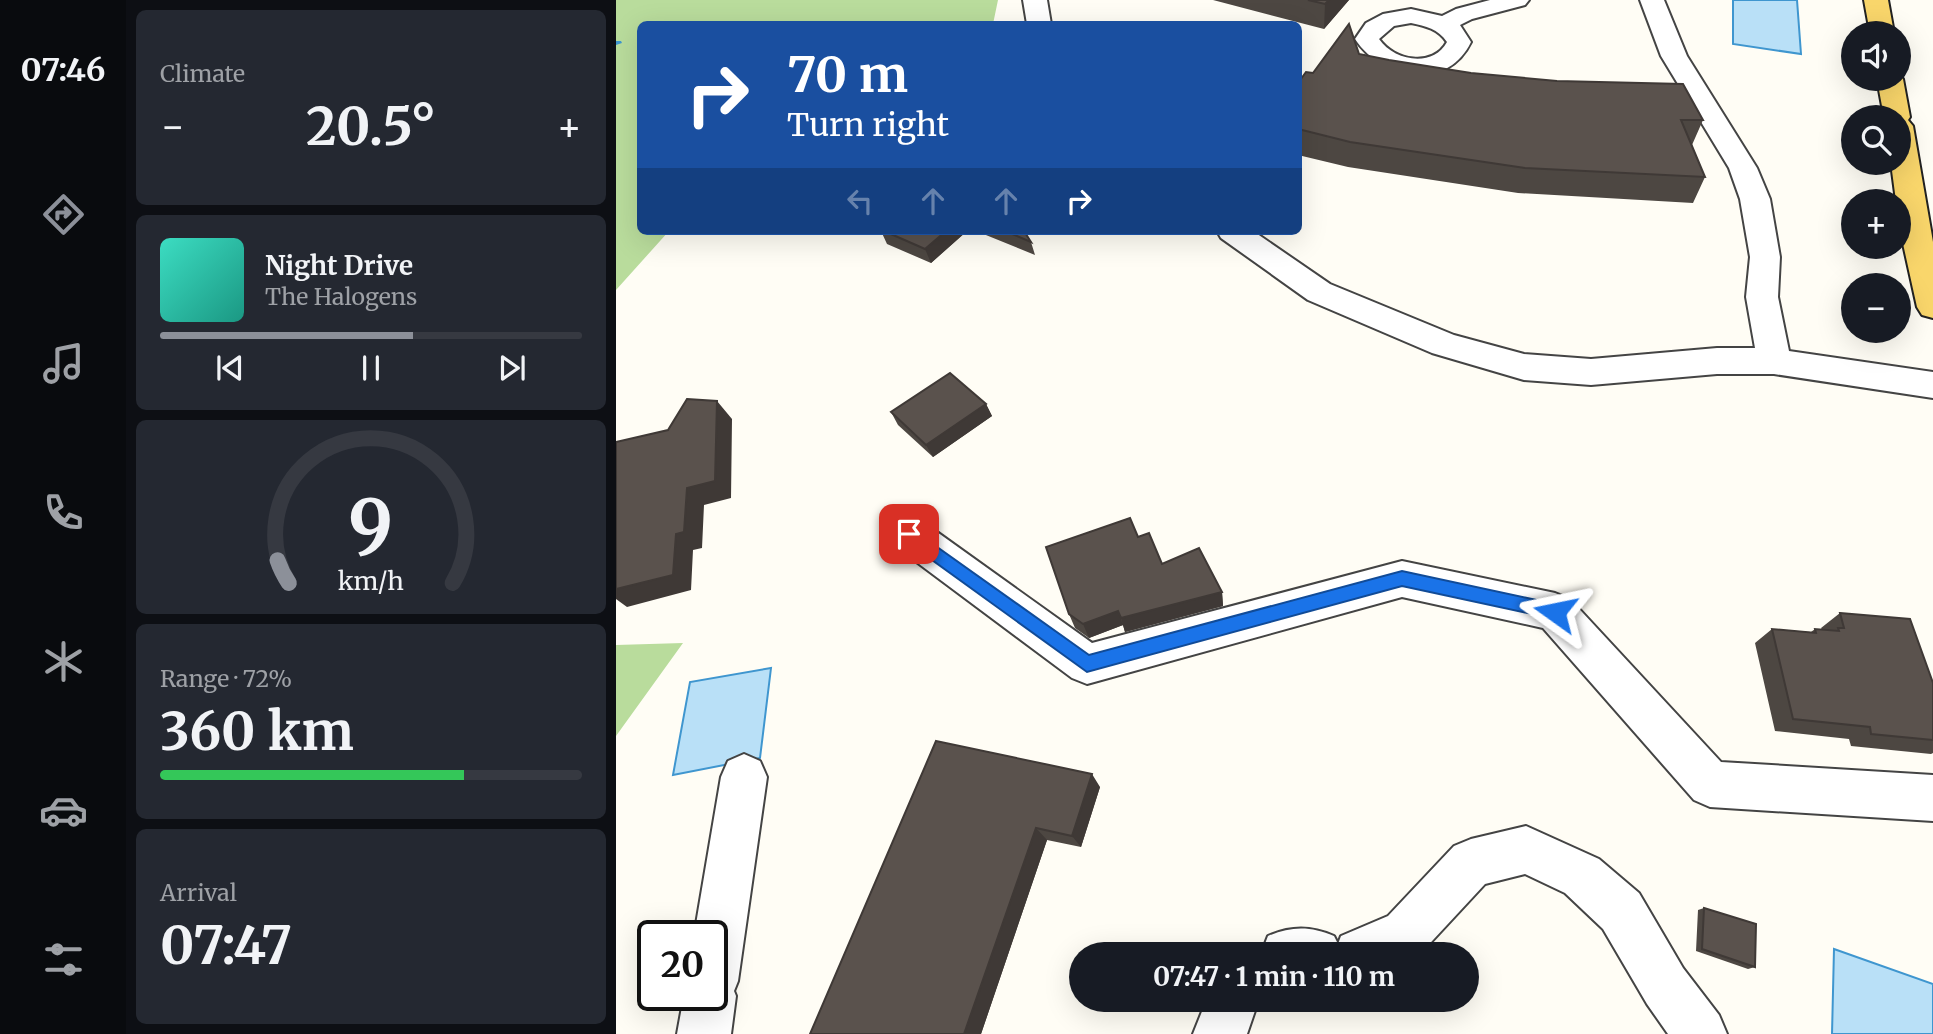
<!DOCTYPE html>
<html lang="en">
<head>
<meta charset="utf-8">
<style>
  body { margin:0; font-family:Merriweather,serif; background:#242831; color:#f1f3f6; height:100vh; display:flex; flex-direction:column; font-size:26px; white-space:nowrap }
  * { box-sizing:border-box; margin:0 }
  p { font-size:23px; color:#9ea1a6 }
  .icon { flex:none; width:38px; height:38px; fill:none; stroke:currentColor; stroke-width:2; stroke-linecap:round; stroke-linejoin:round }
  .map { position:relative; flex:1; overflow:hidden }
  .drawer { display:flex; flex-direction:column; gap:10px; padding:10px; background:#0d0f14; width:490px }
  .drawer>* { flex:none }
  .hud { position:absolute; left:21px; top:21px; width:665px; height:214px; border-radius:10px; box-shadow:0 7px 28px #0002; background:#1a4fa0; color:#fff; overflow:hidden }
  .fabs { position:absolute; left:1225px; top:21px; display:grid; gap:14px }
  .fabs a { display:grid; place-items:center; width:70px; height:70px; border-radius:50%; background:#171b24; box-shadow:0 7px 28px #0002; font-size:35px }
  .speed { position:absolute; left:21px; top:920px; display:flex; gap:14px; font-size:35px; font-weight:700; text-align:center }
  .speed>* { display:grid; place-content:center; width:91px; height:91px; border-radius:50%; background:#171b24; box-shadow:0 7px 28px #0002; line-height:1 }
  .speed .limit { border:4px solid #111; border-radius:10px; background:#fff; color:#111 }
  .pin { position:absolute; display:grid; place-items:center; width:60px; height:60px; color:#fff; margin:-30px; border-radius:14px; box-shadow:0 4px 10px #0006 }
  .me { position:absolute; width:77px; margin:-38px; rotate:282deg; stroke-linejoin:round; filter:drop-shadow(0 0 5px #0008) }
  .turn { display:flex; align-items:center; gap:24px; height:147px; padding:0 35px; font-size:32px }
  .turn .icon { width:91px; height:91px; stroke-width:2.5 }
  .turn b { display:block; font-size:49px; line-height:60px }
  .lanes { display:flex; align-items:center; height:66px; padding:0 35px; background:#0003; justify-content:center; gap:35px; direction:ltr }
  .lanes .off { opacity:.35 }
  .big { font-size:52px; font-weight:700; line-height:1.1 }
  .drawer .card { flex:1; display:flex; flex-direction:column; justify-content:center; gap:10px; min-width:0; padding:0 24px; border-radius:10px; background:#242831 }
  .drawer .dial { align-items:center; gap:0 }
  .dial svg { height:182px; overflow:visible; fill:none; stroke:#363941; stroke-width:7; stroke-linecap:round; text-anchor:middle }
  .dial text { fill:#f1f3f6; stroke:none }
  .song { display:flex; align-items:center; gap:21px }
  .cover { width:84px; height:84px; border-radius:10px; background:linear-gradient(135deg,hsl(170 70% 55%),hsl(170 70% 35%)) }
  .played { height:7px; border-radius:4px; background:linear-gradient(90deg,#8c9099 60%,#363941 60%) }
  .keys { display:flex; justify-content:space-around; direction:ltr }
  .heat { display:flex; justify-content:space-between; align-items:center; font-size:38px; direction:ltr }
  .charge { height:10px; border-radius:5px; background:linear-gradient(90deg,#34c759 72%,#363941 0) }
  .trip { position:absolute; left:453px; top:942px; width:410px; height:70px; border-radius:35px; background:#171b24; box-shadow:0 7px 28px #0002; font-weight:700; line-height:70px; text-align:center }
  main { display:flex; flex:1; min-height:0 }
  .tab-bar { display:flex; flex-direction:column; width:126px; justify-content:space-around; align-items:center; background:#090b0e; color:#9ea1a6 }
  .tab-bar .icon { width:49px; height:49px }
  .tab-bar .active { color:#8c9099 }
  .tab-bar b { font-size:32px; color:#f1f3f6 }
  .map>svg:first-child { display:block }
  .forest { fill:#b9dc9c }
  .water { fill:#b9e0f7; stroke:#3f96cf; stroke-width:2 }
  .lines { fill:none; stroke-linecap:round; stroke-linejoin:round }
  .stream { fill:#3f96cf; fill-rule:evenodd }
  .minor-casing { stroke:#444; stroke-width:4 }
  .major-casing { stroke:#222; stroke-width:4 }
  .minor { fill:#fff; fill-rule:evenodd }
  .major { fill:#f9d66b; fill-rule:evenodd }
  .wall { fill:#4d4742 }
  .shaded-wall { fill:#3f3936 }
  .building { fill:#5a524d; stroke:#3f3936; stroke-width:2 }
  .route { fill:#1a73e8; stroke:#114b97; stroke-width:2 }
</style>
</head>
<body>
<main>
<nav class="tab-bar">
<b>07:46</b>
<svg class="icon active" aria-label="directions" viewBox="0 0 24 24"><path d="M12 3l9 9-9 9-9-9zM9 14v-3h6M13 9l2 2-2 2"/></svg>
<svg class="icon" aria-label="music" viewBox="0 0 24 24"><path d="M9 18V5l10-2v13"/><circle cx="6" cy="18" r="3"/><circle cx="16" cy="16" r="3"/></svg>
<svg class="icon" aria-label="phone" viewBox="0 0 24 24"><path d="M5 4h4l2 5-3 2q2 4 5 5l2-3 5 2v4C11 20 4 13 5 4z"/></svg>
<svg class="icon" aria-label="climate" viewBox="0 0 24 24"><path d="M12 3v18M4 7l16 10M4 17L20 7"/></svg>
<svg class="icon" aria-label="car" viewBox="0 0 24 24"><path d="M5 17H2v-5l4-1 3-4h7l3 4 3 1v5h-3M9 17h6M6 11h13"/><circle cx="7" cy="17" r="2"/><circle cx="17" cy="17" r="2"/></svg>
<svg class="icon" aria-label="filters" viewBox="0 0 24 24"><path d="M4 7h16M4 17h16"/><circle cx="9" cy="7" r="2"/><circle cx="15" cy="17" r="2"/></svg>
</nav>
<section class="drawer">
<div class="card"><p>Climate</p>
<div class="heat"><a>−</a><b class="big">20.5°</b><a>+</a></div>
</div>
<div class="card">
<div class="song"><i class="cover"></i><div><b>Night Drive</b><p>The Halogens</p></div></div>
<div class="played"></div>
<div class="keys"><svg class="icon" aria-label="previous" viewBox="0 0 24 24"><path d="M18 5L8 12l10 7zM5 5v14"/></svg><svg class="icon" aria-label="pause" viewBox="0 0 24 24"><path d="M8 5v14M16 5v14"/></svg><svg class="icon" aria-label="next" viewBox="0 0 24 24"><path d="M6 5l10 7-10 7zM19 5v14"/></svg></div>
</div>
<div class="card dial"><svg viewBox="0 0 100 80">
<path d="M14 69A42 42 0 1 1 86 69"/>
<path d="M14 69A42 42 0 0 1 9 59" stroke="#8c9099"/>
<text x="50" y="56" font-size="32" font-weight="700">9</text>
<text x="50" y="72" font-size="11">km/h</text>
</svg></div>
<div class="card"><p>Range · 72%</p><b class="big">360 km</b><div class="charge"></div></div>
<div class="card"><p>Arrival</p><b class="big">07:47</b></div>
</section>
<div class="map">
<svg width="1317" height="1034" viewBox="0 0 1317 1034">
  <rect width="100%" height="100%" fill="#fffdf5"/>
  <path class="forest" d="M0,0H382L377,24H24V231H53L0,290Z
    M67,643L0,736V645Z"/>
  <path class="water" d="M1117,0H1181L1185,54L1117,44Z
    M155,668L144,758L57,775L74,682Z
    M1218,949L1317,984V1034H1216Z"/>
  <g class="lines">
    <path class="stream" d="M0,41H5L6,43L0,45Z"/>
    <defs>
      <path id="minor" d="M407,0H431L435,24H411Z
        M874,0H913L909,5L856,19L844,25L855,42C831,92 766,80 739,39L750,23L767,14L795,9L826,16L840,9ZM795,23C810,26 822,29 831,42C817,68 778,61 763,39L778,26Z
        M1024,0H1048L1071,56L1141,168L1154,199L1164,257L1162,297L1173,351L1317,372V398L1158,374H1101L975,385L908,380L816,353L692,300L605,238L601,231H637L714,284L838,335L908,354L975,359L1101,348H1139L1130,297L1134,257L1124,199L1113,168L1045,56Z
        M293,517L307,522L476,643L786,561L939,593L954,599L1105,762L1317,775V821L1094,807L1078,800L927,628L786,597L471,684L456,678L279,546L274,534L279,522Z
        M128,754L144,761L151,777L122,981L118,991L120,996L115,1034H61L68,996H96V936H78L105,777L112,761Z
        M910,826L983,859L1023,893L1067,968L1103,1015L1111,1034H1052L1031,1004L987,929L949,893L909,874L869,884L804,954H645L652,936C675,926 695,926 718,936L722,944L725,936L772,916L838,846L855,839Z
        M591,999H643L631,1034H577Z"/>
      <path id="major" d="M1248,0H1272L1278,33H1254Z
        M1283,74L1287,79L1294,117L1292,120L1297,126L1317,242V318L1306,315L1301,307L1284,230L1283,201H1280L1275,163H1283V117H1268L1261,79H1283Z"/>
    </defs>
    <use href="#minor" class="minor-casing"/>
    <use href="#major" class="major-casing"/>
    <use href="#minor" class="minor"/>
    <use href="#major" class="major"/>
  </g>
  <path class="wall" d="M597,0H733L708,29Z
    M743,54L1087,120L1076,145L1089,177L1077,203L902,193L732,167L682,155V83L697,73Z
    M265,231H351L315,263L271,244Z
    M360,231H408L415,242L419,255Z
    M370,404L376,416L317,457L282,425L275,412Z
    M522,537L546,564L606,592L607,606L509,632L507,625L473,638L459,628L453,614Z
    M1224,613L1317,683V753L1315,754L1235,746L1233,739L1159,731L1139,643L1156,629L1195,632L1199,629L1206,630L1205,628Z
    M320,741L484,787L465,847L431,840L365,1034H194Z
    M1088,908L1139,967L1132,969L1080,951L1082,910Z"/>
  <path class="shaded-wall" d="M713,0H733L708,29L709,4Z
    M330,231H351L315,263L309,249Z
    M101,401L116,419L115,498L88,505L86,548L77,550L75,590L11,607L0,599V589L60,534L71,488Z
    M370,404L376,416L317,457L310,445Z
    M606,592L607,606L509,632L505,618Z
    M502,611L507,625L473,638L467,624Z
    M476,774L484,787L465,847L456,836Z
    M420,828L431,840L365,1034H348Z"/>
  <path class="building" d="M692,0H713L709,4Z
    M733,24L743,54L773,60L855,73L941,81L1067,84L1087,120H1065L1089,177L909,168L734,142L682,129V83L690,72L697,73Z
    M268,231H330L309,249Z
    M389,231H408L415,242Z
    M334,373L370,404L310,445L275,412Z
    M71,399L101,401L99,481L71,488L68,532L60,534L57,575L0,589V442L52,430Z
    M514,518L522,537L533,533L546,564L583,548L606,592L505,618L502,611L467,624L453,614L430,547Z
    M1224,613L1294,619L1317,683V740L1255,734L1254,727L1177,719L1156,629L1200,633L1199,629L1223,631L1222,628H1228Z
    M320,741L476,774L456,836L420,828L348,1034H194Z
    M1088,908L1140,924L1139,967L1086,949Z"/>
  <path class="route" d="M293,527L473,655L786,571L939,604L945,606L947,612L945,617L939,619L786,586L471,672L287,539L285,534L287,529Z"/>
</svg>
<div class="fabs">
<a><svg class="icon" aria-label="sound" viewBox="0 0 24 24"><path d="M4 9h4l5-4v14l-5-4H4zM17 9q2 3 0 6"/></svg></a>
<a><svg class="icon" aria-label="search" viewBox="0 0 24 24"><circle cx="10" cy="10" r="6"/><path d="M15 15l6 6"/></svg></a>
<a>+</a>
<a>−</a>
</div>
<div class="speed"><div class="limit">20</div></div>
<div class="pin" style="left:293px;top:534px;background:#d93025"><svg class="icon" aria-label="arrive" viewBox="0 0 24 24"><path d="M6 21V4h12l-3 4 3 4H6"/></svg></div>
<svg class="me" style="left:939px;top:612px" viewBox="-20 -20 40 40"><path d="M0-17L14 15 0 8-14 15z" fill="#1a73e8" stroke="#fff" stroke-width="4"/></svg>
<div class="trip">07:47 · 1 min · 110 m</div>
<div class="hud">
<div class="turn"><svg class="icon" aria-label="right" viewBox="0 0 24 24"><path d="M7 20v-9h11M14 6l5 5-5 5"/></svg><div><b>70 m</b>Turn right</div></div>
<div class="lanes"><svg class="icon off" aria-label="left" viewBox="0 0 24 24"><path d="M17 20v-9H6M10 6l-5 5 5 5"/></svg><svg class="icon off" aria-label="ahead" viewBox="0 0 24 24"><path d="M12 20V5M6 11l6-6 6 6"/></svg><svg class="icon off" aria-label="ahead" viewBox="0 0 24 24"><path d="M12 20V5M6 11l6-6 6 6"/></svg><svg class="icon" aria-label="right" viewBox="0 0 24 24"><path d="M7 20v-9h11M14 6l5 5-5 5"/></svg></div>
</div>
</div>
</main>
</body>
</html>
